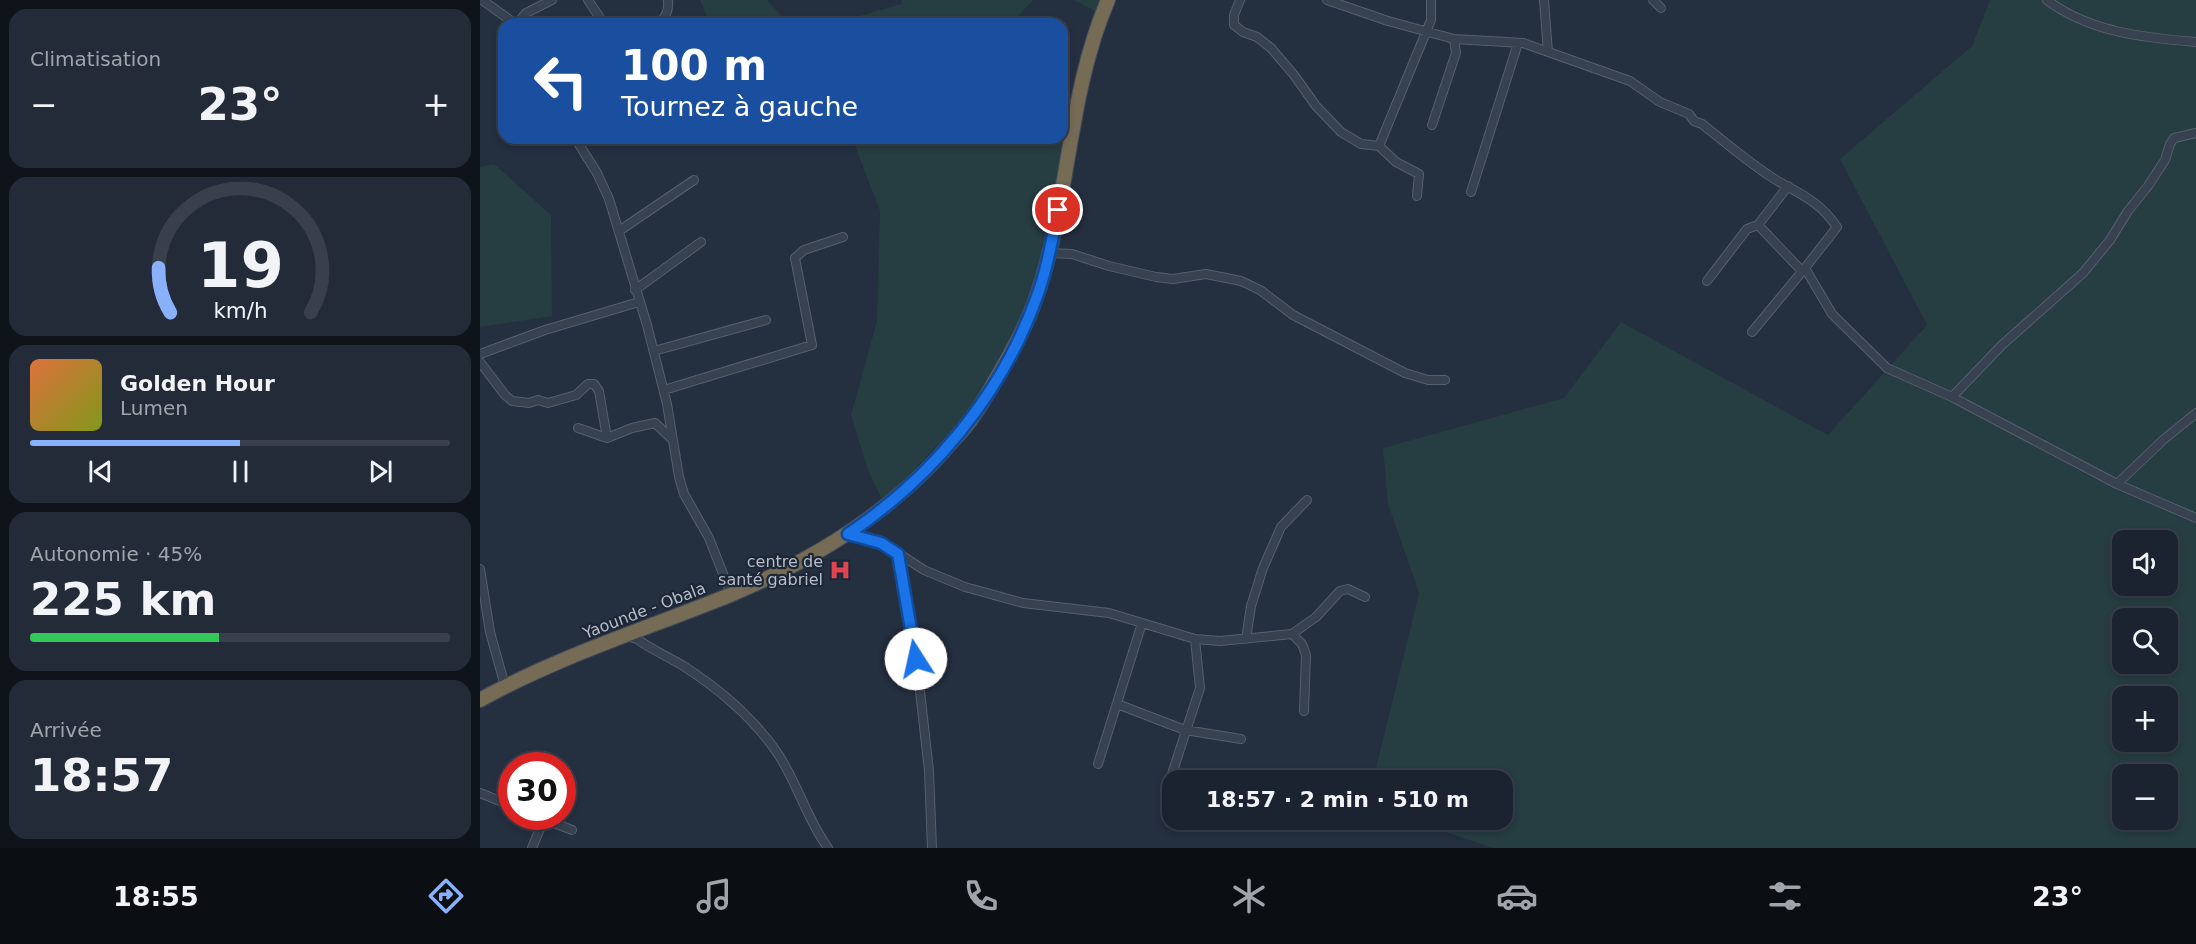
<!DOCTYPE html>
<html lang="fr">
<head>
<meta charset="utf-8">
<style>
  body { margin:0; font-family:"DejaVu Sans",sans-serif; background:#242b38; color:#f1f3f6; height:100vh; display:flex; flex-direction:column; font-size:22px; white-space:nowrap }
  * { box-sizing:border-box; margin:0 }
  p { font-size:20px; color:#a0a4ab }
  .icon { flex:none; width:33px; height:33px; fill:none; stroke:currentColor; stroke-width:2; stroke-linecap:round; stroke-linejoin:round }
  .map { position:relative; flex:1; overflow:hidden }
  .panel { display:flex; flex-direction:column; gap:9px; padding:9px; background:#0f131a; width:480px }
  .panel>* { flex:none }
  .hud { position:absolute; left:18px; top:18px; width:570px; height:126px; border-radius:18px; box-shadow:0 3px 9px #0003,0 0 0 2px #39404c; background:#1a4fa0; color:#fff; overflow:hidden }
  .controls { position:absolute; left:1632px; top:530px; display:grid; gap:12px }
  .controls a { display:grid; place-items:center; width:66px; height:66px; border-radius:12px; background:#1b2330; box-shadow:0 3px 9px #0003,0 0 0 2px #39404c; font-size:30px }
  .speed { position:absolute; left:18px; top:752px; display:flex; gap:12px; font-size:30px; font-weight:700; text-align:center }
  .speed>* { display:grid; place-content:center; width:78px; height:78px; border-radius:50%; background:#1b2330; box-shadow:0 3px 9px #0003,0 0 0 2px #39404c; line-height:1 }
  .speed .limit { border:9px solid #d22; background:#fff; color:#111 }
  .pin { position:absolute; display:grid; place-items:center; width:51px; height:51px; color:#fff; margin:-26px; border:3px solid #fff; border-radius:50%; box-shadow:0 2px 6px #0007 }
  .me { position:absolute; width:66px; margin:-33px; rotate:350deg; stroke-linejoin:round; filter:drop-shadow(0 0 4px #0008) }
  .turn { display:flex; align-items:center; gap:21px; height:126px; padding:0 24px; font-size:27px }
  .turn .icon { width:78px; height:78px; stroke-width:2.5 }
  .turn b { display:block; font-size:42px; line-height:51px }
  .big { font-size:45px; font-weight:800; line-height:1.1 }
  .panel .widget { flex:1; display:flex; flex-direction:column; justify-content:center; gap:9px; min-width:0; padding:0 21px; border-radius:18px; background:#242b38 }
  .panel .dial { align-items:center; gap:0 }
  .dial svg { height:156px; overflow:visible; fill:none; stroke:#39404c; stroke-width:7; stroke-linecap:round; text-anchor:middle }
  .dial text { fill:#f1f3f6; stroke:none }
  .song { display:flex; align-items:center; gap:18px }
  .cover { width:72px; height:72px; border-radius:9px; background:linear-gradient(135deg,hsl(20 70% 55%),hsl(70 70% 35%)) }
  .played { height:6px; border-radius:3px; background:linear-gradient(90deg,#89b1fb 50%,#39404c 50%) }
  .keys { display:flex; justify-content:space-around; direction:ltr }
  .heat { display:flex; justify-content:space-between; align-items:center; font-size:33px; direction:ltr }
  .charge { height:9px; border-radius:4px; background:linear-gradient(90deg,#34c759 45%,#39404c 0) }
  .trip { position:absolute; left:682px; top:770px; width:351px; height:60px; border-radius:18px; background:#1b2330; box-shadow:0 3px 9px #0003,0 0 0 2px #39404c; font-weight:800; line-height:60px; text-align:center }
  .dock { display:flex; height:96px; justify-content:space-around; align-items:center; background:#0b0e13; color:#a0a4ab }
  .dock .icon { width:42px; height:42px }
  .dock .active { color:#89b1fb }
  .dock b { font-size:27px; color:#f1f3f6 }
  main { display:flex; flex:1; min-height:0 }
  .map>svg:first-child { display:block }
  .green { fill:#263d41; fill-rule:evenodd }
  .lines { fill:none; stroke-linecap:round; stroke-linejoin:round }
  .street-casing { stroke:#565f6e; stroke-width:10 }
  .highway-casing { stroke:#434c5b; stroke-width:16 }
  .street { stroke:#384150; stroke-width:8 }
  .highway { stroke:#766b55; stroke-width:14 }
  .route-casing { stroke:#114b97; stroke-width:15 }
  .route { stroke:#1a73e8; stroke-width:10 }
  .labels { text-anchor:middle; stroke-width:4.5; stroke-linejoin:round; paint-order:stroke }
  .poi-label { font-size:16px; fill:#b5bdcb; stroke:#1d2635; text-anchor:end }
  .street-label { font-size:16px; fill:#b5bdcb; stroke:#1d2635 }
</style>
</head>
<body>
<main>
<section class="panel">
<div class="widget"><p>Climatisation</p>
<div class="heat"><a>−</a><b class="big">23°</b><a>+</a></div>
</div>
<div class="widget dial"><svg viewBox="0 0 100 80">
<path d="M14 69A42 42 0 1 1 86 69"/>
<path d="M14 69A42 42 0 0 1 8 46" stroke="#89b1fb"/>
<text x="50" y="56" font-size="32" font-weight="700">19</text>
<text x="50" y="72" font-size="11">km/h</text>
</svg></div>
<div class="widget">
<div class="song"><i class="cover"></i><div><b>Golden Hour</b><p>Lumen</p></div></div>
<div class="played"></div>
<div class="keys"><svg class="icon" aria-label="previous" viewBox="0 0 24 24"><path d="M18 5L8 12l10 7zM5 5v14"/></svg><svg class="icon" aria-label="pause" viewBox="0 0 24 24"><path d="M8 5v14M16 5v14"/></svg><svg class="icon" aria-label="next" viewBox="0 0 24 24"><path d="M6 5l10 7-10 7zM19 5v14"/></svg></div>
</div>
<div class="widget"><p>Autonomie · 45%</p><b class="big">225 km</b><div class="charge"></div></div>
<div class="widget"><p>Arrivée</p><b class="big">18:57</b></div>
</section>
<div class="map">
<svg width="1716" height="848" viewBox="0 0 1716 848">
  <rect width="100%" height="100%" fill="#242f40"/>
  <path class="green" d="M220,0H287L309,24H230Z
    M422,0H553L531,24H352L421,4Z
    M594,0H630L623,15Z
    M1510,0H1716V848H1013L927,819H1023V780H893L939,593L908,504L903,448L1084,398L1141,322L1348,435L1447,325L1360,159L1492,46ZM1642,540H1688V585H1642ZM1642,618H1688V663H1642ZM1642,696H1688V741H1642ZM1642,774H1688V819H1642Z
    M582,105L597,107L572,242L533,341L490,411L403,502L388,470L371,415L397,321L400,211L372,138H582Z
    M14,164L71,215L72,316L0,327V167Z"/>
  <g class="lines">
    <defs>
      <path id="street" d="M2,0L30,20L33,24
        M108,0L124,24
        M760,0L754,15V25L763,32L777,37L791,48L814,75L836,106L861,132L881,144L899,146L916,162L939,174L937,196
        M847,0L908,21L974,39L1043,43L1150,81L1180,102L1209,114L1214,121L1222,124C1246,143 1270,164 1296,180C1322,195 1339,201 1357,227L1325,268L1352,314L1407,368L1472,397L1637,484L1716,518
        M1064,0L1068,52
        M1173,0L1181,8
        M1567,0C1609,32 1665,38 1716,42
        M37,24L46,13L72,0
        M178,24C186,17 189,11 188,0
        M952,125L976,53L974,39
        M95,138L117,173L129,199L167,325L187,404L199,477L204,494L229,538L251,594
        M899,146L951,20V0
        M991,192L1038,43
        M1278,225L1322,271
        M139,231L214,180
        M569,253L592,254L629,266L676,277L693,279L726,274L761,281L780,290L813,315L925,373L948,380H965
        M1227,281L1267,229L1278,225L1308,186
        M155,290L221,242
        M1272,332L1325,268
        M174,351L286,320
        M0,354L65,330L159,302
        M0,362L25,395L32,401L49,403L58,400L68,403L96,395L108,384H114L119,391L127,438
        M184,390L332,345L315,258L324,250L363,237
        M1472,397L1522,345L1603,273L1630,240L1648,211L1668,186L1685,160L1690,144L1694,138L1716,133
        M98,428L127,438L152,428L175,423L193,440
        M1637,484L1683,440L1716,413
        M368,534L401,542L444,570L485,587L543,603L629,613L715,639L740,641L812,634L836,617L860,591L868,589L885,597
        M418,554L439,682L449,771L452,848
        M0,569L10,632L25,686
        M812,634L822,644L826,655L824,711
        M146,636L157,639C172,650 189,657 205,667C239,689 272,717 296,751C317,781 326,818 348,848
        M766,639L771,606L783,568L801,527L827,500
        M637,704L705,730L761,739
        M618,764L662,623
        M693,780L691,777L720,688L715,639
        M0,793L32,806
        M56,816L92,830
        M52,848L64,819"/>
      <path id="highway" d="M0,700C79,656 166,629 250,595C331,561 406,516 464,451C474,439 486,428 494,415C503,403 510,389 518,376C532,351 547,325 556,298C590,201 587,95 628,0"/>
    </defs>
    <use href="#street" class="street-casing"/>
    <use href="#highway" class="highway-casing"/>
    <use href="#street" class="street"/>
    <use href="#highway" class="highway"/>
  </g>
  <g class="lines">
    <defs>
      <path id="route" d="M436,659L418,554L401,543L368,534C453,477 521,395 556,299C567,270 572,240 578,210"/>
    </defs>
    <use href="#route" class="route-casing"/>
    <use href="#route" class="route"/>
  </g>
  <defs>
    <symbol id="hospital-bare" viewBox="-9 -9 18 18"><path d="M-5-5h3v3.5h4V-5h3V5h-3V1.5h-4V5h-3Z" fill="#e0444e" stroke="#1d2635" stroke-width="2.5" paint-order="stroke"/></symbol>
  </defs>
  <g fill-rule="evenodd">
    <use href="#hospital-bare" x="345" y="555" width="30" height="30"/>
  </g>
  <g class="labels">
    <g class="poi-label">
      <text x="343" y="567">centre de<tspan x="343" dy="18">santé gabriel</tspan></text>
    </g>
    <g class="street-label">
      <text transform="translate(164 610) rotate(-21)" y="6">Yaounde - Obala</text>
    </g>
  </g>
</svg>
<div class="controls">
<a><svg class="icon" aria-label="sound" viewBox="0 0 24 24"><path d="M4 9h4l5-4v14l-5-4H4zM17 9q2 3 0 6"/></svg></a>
<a><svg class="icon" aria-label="search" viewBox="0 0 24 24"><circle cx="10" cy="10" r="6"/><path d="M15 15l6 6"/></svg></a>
<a>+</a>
<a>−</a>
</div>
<div class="speed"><div class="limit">30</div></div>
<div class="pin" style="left:578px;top:210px;background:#d93025"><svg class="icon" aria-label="arrive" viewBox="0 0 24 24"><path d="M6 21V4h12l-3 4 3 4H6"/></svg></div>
<svg class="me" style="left:436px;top:659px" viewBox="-20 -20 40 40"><circle r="19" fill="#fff"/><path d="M0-13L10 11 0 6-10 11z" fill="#1a73e8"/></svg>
<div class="trip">18:57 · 2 min · 510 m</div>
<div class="hud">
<div class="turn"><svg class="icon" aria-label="left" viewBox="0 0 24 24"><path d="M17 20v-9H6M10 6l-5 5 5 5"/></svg><div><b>100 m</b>Tournez à gauche</div></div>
</div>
</div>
</main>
<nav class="dock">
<b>18:55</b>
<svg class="icon active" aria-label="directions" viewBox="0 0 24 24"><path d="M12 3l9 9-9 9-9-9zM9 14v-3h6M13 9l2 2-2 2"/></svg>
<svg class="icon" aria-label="music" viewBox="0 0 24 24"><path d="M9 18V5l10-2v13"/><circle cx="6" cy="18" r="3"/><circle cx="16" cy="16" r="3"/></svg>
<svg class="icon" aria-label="phone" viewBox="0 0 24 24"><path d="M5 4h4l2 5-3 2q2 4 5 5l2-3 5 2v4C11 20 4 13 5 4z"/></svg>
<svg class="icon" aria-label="climate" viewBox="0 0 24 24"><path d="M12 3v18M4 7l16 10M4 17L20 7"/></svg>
<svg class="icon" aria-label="car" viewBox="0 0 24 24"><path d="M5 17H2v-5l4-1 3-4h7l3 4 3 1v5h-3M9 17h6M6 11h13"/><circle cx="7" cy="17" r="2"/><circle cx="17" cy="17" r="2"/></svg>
<svg class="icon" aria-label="filters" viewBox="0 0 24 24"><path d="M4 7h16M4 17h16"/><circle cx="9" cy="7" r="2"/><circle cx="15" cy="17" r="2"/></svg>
<b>23°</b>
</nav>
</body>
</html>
